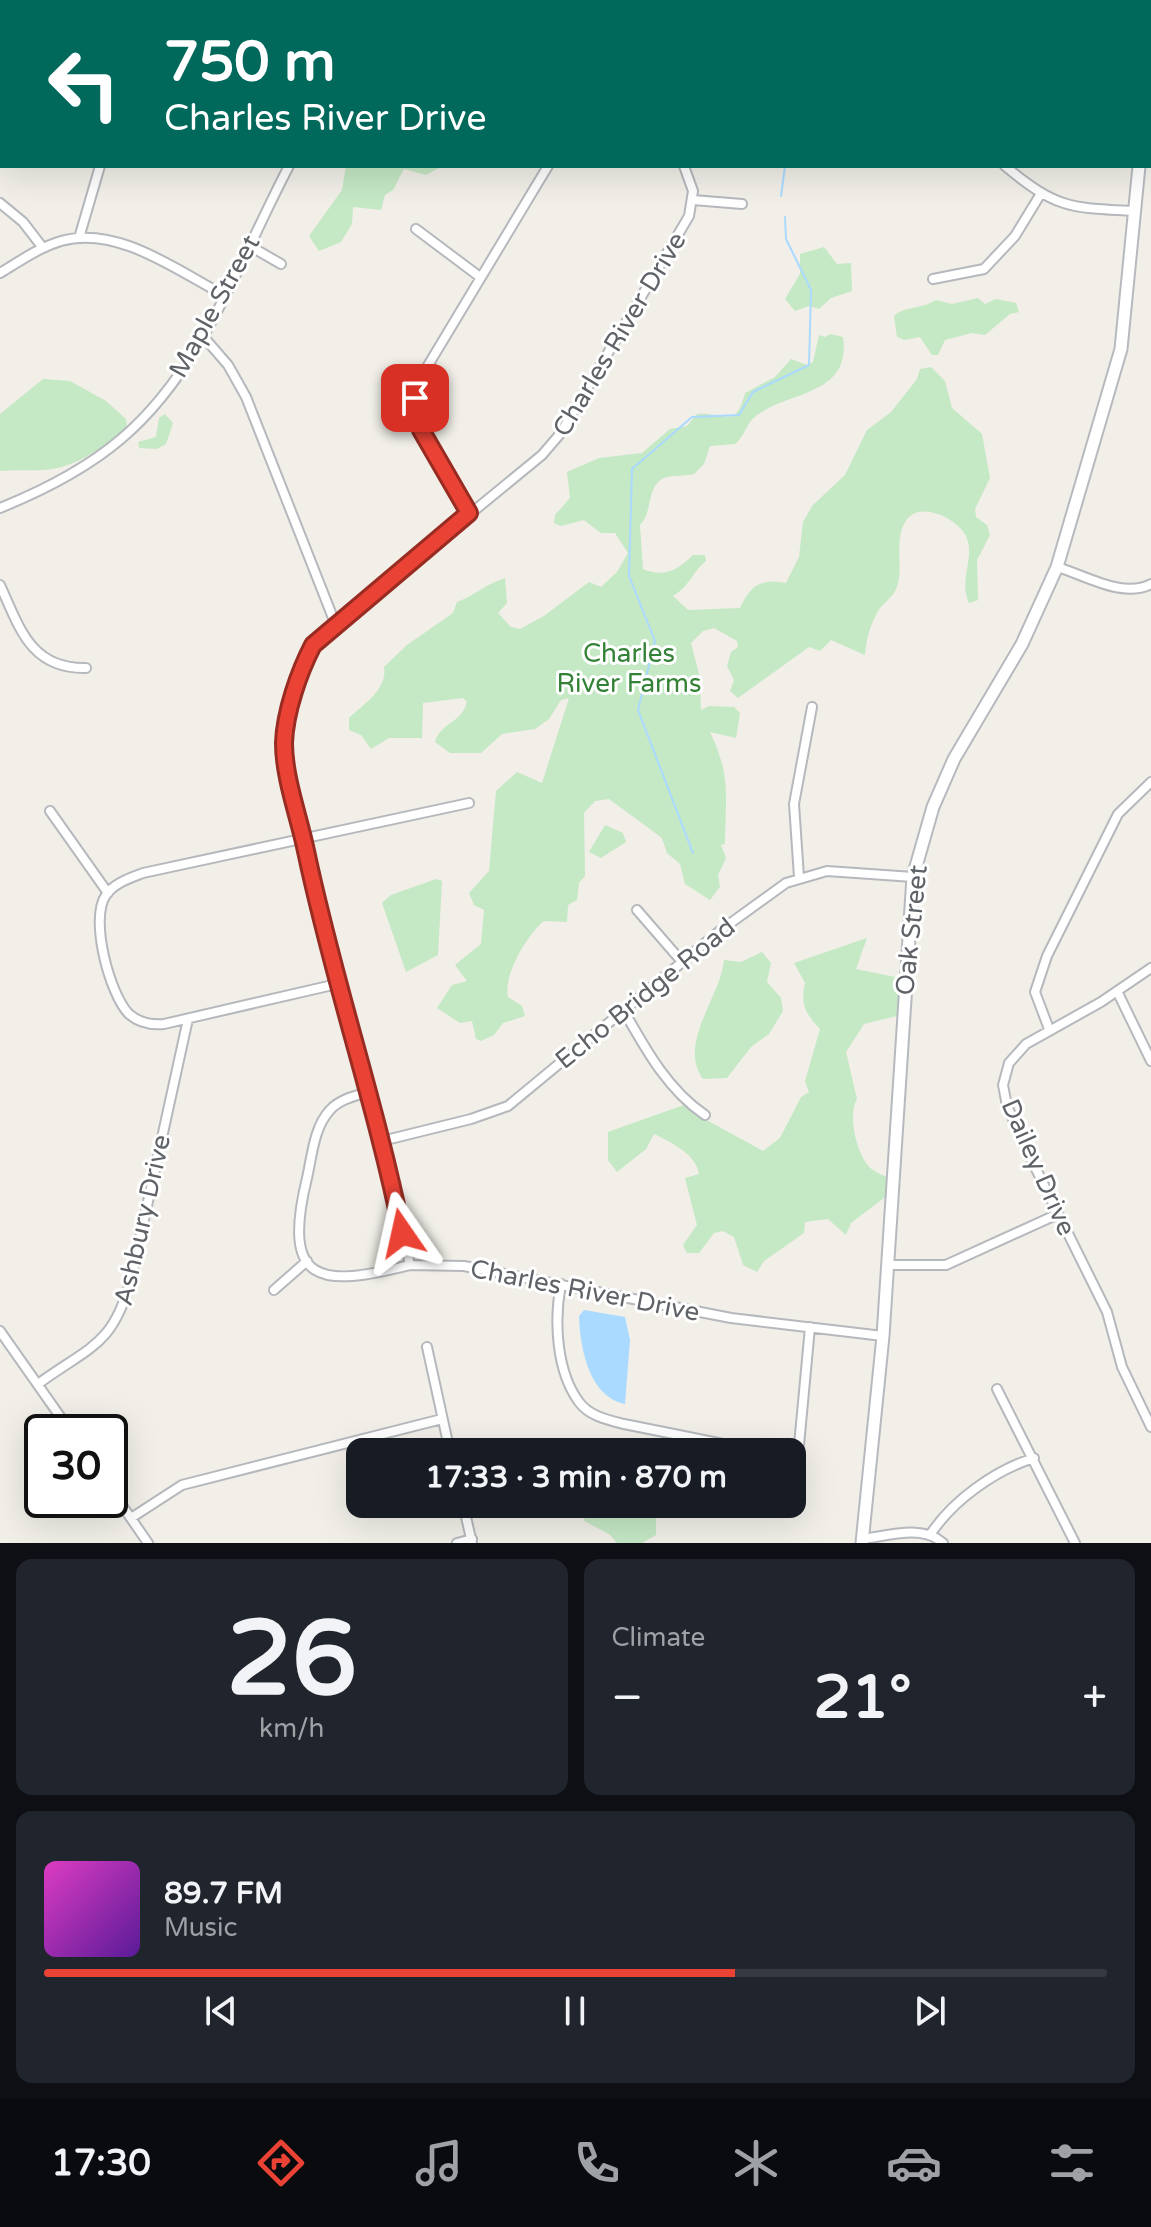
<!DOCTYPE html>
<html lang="en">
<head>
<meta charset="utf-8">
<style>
  body { margin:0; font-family:"Varela Round",sans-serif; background:#20242c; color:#f1f3f6; height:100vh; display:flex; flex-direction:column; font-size:30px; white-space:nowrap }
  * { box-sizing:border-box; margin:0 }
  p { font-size:26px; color:#9ea1a6 }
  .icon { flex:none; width:44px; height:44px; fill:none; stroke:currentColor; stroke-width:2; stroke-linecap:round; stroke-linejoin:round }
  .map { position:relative; height:1543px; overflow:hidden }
  .side { display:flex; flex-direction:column; gap:16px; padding:16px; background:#0d0f14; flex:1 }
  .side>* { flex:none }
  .top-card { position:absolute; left:0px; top:0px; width:1152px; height:168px; box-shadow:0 8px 32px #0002; background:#00695c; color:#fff; overflow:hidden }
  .speed { position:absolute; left:24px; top:1414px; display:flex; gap:16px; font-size:40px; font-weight:700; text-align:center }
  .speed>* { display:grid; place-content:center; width:104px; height:104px; border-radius:50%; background:#171b24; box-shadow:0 8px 32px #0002; line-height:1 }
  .speed .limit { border:4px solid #111; border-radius:12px; background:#fff; color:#111 }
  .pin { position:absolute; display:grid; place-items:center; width:68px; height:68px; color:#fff; margin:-34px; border-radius:16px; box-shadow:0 4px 12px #0006 }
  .me { position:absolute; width:88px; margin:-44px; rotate:349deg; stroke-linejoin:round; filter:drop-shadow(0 0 6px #0008) }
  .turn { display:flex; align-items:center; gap:28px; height:168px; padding:0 32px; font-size:36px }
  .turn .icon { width:104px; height:104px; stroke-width:2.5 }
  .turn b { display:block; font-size:56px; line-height:68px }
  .big { font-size:60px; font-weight:800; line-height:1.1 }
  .side .card { flex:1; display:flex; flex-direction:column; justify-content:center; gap:12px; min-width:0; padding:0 28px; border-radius:16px; background:#20242c }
  .side .dial { align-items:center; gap:0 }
  .dial b { font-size:104px; line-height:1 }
  .song { display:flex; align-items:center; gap:24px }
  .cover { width:96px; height:96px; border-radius:12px; background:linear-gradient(135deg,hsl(310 70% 55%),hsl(270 70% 35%)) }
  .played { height:8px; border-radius:4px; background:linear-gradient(90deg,#ea4335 65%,#363941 65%) }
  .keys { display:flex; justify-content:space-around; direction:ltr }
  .heat { display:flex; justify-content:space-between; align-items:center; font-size:44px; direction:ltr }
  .side .tiles { flex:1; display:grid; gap:16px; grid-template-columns:1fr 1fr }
  .card:last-child { grid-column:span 2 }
  .trip { position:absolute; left:346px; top:1438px; width:460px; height:80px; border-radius:16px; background:#171b24; box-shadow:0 8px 32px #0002; font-weight:800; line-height:80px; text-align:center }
  .tabs { display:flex; height:128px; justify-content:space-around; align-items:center; background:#090b0e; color:#9ea1a6 }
  .tabs .icon { width:56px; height:56px }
  .tabs .active { color:#ea4335 }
  .tabs b { font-size:36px; color:#f1f3f6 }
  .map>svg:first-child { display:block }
  .green { fill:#c5e8c5 }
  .water { fill:#aadaff }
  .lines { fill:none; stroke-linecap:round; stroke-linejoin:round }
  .stream { stroke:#aadaff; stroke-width:2 }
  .minor-casing { stroke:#b5b8bc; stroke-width:12 }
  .secondary-casing { stroke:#b6babf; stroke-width:15 }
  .minor { stroke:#fff; stroke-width:8 }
  .secondary { stroke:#fff; stroke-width:11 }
  .route-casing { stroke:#982c22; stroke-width:20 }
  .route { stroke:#ea4335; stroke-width:14 }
  .labels { text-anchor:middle; stroke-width:6; stroke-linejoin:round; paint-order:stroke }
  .street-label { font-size:26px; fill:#5f6368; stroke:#fff }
  .park-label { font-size:26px; fill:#348238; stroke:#fff }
</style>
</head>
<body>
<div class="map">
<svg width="1151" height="1543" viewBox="0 0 1151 1543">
  <rect width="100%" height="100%" fill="#f1efe8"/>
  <path class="green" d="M346,166H443L426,175L404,169L393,190L385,195L381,210L353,207L352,224L341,242L319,251L309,236L342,190Z
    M824,247L837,264L851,263L852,291L831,298L819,309L809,306L795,311L785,299L800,274V254Z
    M978,298L985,304L996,299L1016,303L1019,312L1010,314L985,335L972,333L945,340L938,355H932L920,337L904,340L897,337L894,316C904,306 923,309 936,300L952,304Z
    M830,334L843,337C851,395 793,390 757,415C746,423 745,436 735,444L710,446L704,464L694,474C685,477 670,474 662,479C646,489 653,512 640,525L643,569C664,578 678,570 693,555H705L706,561C691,573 691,585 673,596L688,610L740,608C751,585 759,579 786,583L799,557L803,522L812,506L845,475L867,430L891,412L917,379L920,369L931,367L945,381L952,408L982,434L990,478L975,509L976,517L987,525L990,535L977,560L978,600L969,603C958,579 976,557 966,536C957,518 918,499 905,522C893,544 905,568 896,589C892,599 881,604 877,613C870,626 866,640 865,655L831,640L820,651L809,647L738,698L730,691L734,680L727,666L731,652L738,647L737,641L714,628L703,631L691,643L700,678L701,710L709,706L734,707L740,713L736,738L710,732C732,778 725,798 725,844L721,845L726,858L718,875L720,887L710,900L685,884L680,864L667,853L662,838L609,799L595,801L584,813L585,876L579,883L577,900L568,905L567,922L544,921C527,935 503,975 508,997L522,1006L525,1016L503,1023L494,1035L481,1041L476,1039L472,1021L460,1023L437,1008L452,985L467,981L455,965L481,944L484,910L474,905L469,893L489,871L496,791L517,772L542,783L569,698L561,700L549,719L535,729L502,734L481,753H450L435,742C440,723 462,723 467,702L463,698L423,703L422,738H389L371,749L361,735L349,730V718C364,704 388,689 384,667L407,645L453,613L457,602C474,596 484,585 505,578L507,603L498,613L511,627L520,629L544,616L589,582L601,587L617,572L628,553L615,533H601L584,520L561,526L554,523L555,515L570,498L567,472L599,458L642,453L670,429L687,426L697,414C724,412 736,430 745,393L775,377L791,359L807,365L813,362L819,335L825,337Z
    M43,379L70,381L106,401L126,419L127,428C104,445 85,462 57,468C40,472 18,469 0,471V414Z
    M165,414L173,423L166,444L157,449L139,448L138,442L156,437L159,418Z
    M605,825L623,833L626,842L601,858L589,852Z
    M436,879L442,881L438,955L406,972L382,903L391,895Z
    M867,938L856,969L910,980L909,1013L864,1024L846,1052L857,1099C847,1115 857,1159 873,1170C882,1176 892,1178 901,1185L851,1223L846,1235L828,1219L805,1222L804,1233L764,1261L757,1272L743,1265L734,1237L723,1231L714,1233L699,1253H687L683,1245L697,1225L685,1178L699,1174C696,1154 671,1142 654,1134L646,1149L617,1172L608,1160V1132L695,1101L703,1118L763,1151L780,1138L801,1097L809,1092L805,1081L820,1029C806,1014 800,1005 805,983L794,963Z
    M762,952L771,963L767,982L781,998L783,1011L769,1034L751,1047L727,1078L703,1079C677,1043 721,997 724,960L741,962Z
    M587,1504H656V1535L642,1543H617L609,1534L584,1521Z"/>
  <path class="water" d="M584,1310L625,1317L630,1340L625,1404C589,1397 580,1348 579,1316Z"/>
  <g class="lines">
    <path class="stream" d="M469,0L472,2
      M781,196L785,166
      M693,853L638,710L655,641L629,576L632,469L692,417L739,415L753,392L809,365L811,290L786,239L785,217"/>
    <defs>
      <path id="minor" d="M279,0L284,2
        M398,2L400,0
        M684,166L693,191L689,216L560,434L542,455L320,637C299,661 282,724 286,755L337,984L382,1141L410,1265L464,1266L731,1318L883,1336
        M1005,166C1057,209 1070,208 1136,211
        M693,200L742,204
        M0,203L23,222L43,248
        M416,229L480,277
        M79,238L100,166
        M248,245L281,264
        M0,273C20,261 38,248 61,241C117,225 176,270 224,295
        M933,279L984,269L1015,236L1040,195
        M202,335L228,365L246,397L335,623
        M0,508C42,491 87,468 121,439C202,371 241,257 289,166
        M469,513C445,474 410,430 418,382L548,166
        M1057,567C1085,575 1123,599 1151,584
        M0,585C20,629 31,669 86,668
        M50,811L108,893
        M799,877L794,804L812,707
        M637,910L683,963
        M1151,968L1101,1002L1026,1044L1009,1063L1003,1085L1007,1106L1035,1167L1107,1312L1122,1367L1151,1427
        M337,984L164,1024C152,1025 139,1023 129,1014C110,995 89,919 106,895C114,883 130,878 143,873L469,803
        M1117,991L1151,1061
        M624,1011C646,1050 668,1090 705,1115
        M1049,1029L1035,992L1047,956L1118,814L1151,782
        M369,1092C355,1096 340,1099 330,1110C314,1127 312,1156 307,1178C281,1284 320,1288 410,1265
        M382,1141L471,1119L508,1106L721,930L786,883L827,871L913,877
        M888,1265H946L1058,1214
        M561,1284C554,1320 556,1371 579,1402C589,1416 608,1420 624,1424L764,1452
        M274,1290L307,1261
        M0,1331L71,1432
        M427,1347L450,1452
        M38,1384C90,1346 113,1346 131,1279L188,1019
        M997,1389L1075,1543
        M110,1488L148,1543
        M794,1499L810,1327
        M463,1504L472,1543
        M131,1518L182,1485L442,1419
        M930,1535C952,1501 995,1470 1034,1458
        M863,1539C887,1536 922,1524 943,1543
        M457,1543L472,1539"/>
      <path id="secondary" d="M1150,28L1151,19
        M862,1543L883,1336L913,877L933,807L954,759L1022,644L1057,567L1121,349L1139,166"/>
    </defs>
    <use href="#minor" class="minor-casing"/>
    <use href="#secondary" class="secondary-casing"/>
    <use href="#minor" class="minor"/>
    <use href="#secondary" class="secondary"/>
  </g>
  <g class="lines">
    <defs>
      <path id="route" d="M402,1233C376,1104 333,980 306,851C299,817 284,778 284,743C285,712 299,672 313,645L469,513L421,430L415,398"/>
    </defs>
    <use href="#route" class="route-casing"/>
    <use href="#route" class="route"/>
  </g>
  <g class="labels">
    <g class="street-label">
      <text transform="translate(214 306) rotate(-61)" y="9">Maple Street</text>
      <text transform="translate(619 334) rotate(-59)" y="9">Charles River Drive</text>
      <text transform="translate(911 930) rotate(-84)" y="9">Oak Street</text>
      <text transform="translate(645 993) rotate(-39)" y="9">Echo Bridge Road</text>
      <text transform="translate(1039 1167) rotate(66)" y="9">Dailey Drive</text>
      <text transform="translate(142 1220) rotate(-77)" y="9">Ashbury Drive</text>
      <text transform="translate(585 1290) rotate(11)" y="9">Charles River Drive</text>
    </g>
    <g class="park-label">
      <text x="629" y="662">Charles<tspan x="629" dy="30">River Farms</tspan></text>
    </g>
  </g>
</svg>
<div class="speed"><div class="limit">30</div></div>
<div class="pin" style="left:415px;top:398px;background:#d93025"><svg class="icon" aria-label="arrive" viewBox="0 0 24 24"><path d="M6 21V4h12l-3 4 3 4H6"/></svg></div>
<svg class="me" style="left:402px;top:1233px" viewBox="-20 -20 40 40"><path d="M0-17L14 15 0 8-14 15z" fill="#ea4335" stroke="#fff" stroke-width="4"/></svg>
<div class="trip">17:33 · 3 min · 870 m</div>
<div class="top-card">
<div class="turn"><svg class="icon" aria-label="left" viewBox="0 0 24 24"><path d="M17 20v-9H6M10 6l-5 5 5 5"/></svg><div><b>750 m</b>Charles River Drive</div></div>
</div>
</div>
<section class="side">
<div class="tiles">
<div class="card dial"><b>26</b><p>km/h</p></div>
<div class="card"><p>Climate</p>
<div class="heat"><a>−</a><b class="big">21°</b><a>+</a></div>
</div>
<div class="card">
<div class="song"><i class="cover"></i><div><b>89.7 FM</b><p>Music</p></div></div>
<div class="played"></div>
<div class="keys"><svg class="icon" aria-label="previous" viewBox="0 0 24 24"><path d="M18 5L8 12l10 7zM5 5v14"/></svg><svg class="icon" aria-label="pause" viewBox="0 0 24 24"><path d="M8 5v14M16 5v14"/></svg><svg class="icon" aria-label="next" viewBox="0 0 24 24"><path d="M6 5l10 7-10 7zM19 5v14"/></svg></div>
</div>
</div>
</section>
<nav class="tabs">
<b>17:30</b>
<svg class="icon active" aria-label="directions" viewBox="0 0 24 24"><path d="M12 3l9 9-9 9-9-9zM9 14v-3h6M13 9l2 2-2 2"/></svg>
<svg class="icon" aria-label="music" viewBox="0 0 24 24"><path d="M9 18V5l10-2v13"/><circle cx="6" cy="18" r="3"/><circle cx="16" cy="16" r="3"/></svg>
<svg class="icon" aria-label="phone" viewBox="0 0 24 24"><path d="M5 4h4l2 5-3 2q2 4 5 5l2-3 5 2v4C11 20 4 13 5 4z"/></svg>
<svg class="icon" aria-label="climate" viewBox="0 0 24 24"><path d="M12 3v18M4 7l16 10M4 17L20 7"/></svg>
<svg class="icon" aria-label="car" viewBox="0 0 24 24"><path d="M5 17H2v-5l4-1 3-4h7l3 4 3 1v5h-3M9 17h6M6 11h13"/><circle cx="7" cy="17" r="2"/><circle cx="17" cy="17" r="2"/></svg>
<svg class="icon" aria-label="filters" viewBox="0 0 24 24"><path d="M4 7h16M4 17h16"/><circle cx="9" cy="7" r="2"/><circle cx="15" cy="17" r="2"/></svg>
</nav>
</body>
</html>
